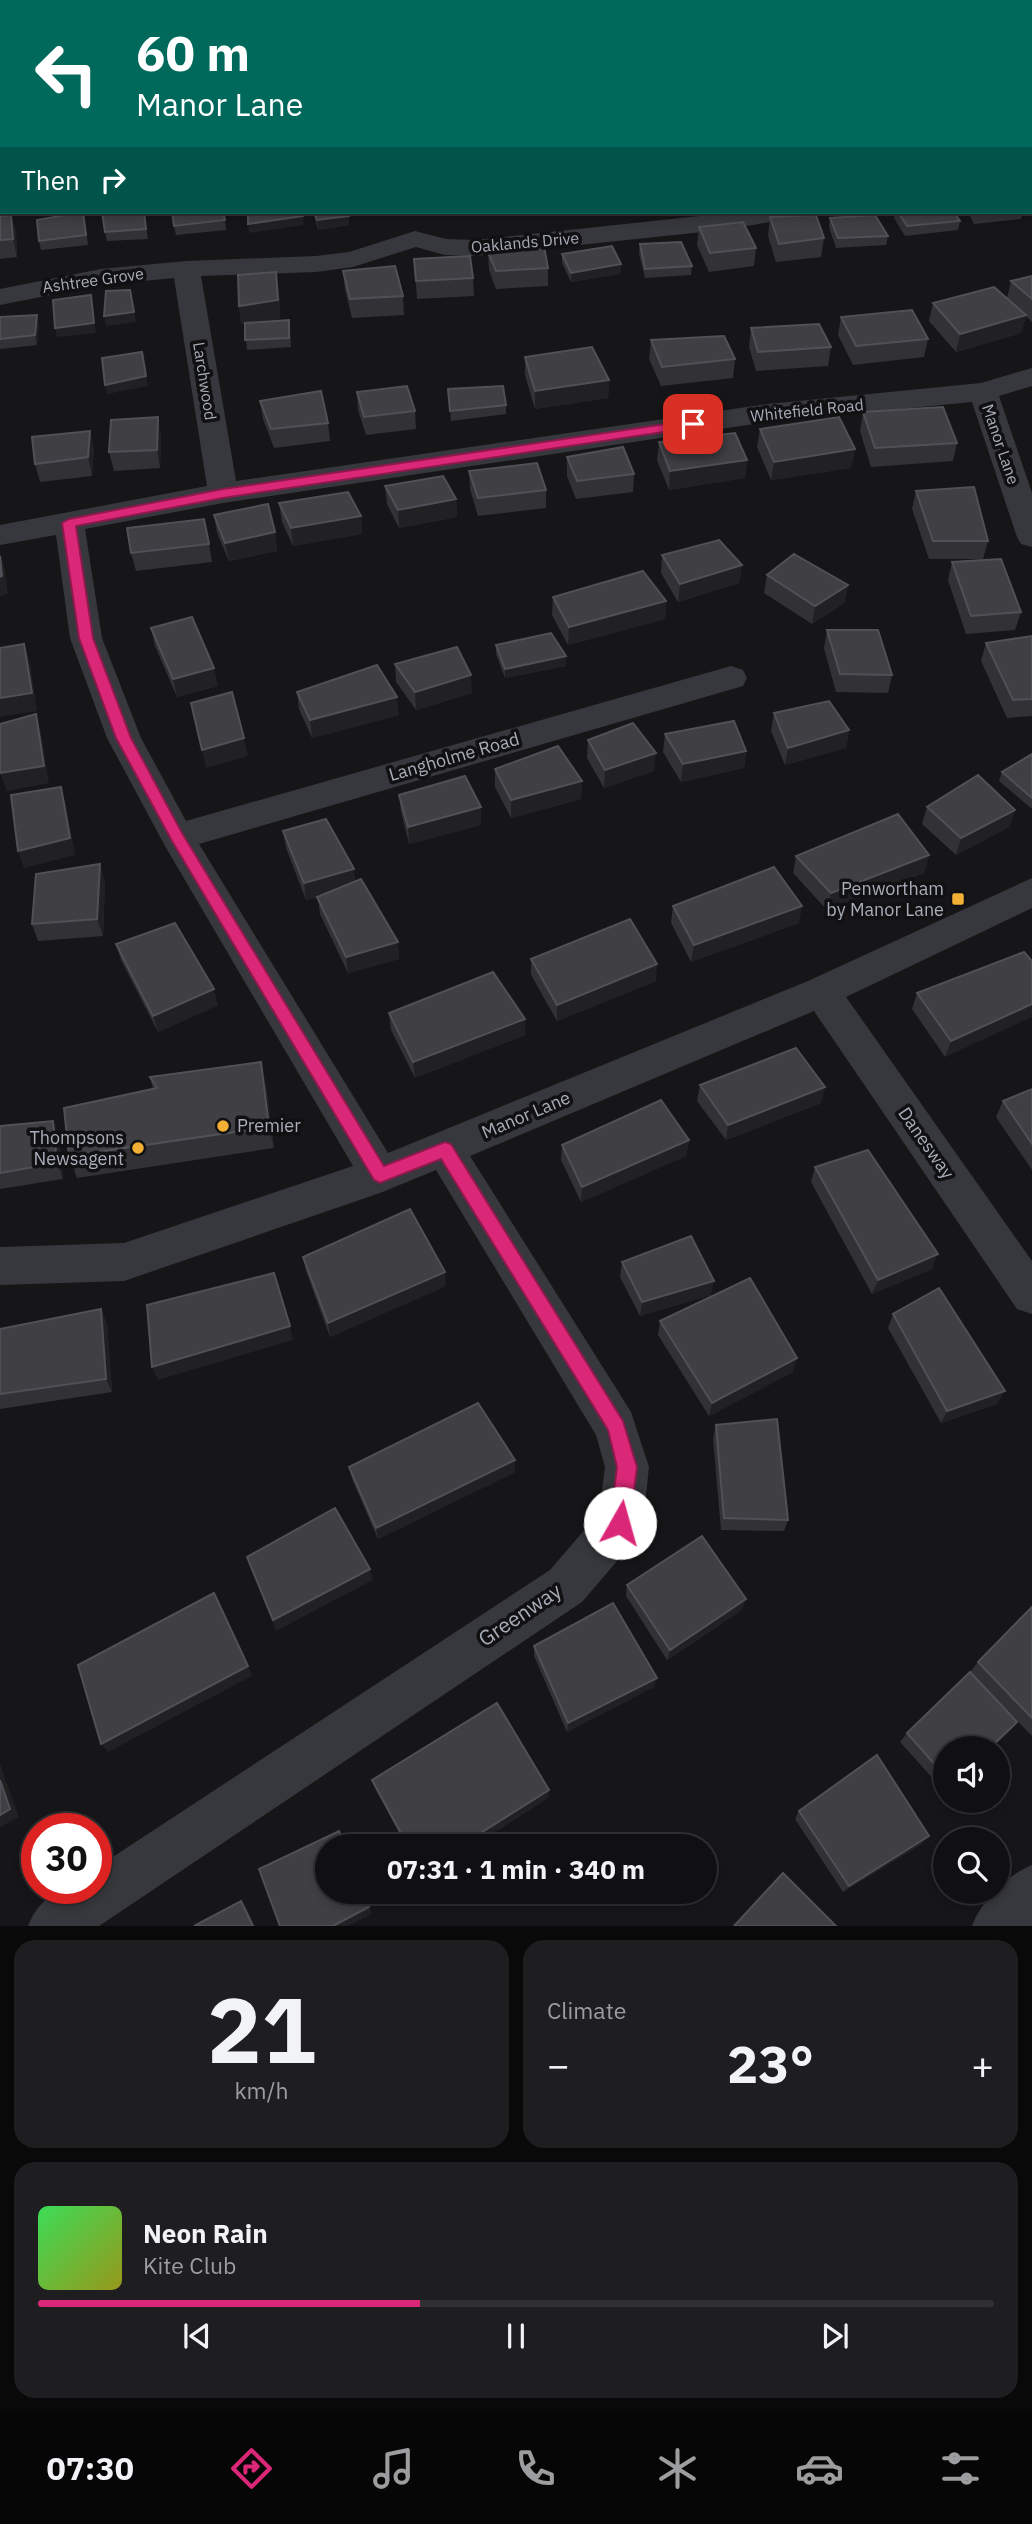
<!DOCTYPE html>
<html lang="en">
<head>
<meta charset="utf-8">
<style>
  body { margin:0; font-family:"IBM Plex Sans",sans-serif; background:#1e1e20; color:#f1f3f6; height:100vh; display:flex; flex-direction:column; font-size:26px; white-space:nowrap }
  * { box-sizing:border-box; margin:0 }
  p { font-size:23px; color:#9c9d9f }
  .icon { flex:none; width:38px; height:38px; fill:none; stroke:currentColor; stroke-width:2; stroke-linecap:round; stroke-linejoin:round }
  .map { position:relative; height:1926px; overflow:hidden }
  .details { display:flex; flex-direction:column; gap:14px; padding:14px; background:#09090a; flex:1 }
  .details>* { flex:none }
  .banner { position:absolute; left:0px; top:0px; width:1032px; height:214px; box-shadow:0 4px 10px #0003,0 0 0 2px #303032; background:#00695c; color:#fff; overflow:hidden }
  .tools { position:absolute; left:933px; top:1736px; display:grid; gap:14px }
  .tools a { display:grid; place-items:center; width:77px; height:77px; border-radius:50%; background:#101012; box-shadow:0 4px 10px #0003,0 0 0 2px #303032; font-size:35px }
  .speed { position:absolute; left:21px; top:1813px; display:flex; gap:14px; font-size:35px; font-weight:700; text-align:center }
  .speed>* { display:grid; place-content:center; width:91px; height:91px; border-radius:50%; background:#101012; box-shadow:0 4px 10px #0003,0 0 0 2px #303032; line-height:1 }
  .speed .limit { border:10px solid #d22; background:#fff; color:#111 }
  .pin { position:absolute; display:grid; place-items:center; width:60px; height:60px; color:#fff; margin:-30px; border-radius:14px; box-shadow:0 4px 10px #0006 }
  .me { position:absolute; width:77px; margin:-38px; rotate:7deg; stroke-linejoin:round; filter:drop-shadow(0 0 5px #0008) }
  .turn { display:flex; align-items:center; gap:24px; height:147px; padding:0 21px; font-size:32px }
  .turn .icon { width:91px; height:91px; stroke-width:2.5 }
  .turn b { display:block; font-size:49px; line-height:60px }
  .then { display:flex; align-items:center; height:66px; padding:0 21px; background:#0003; gap:14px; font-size:26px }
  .big { font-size:52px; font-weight:700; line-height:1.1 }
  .details .widget { flex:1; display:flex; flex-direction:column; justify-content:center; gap:10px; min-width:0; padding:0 24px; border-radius:21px; background:#1e1e20 }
  .details .dial { align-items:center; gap:0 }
  .dial b { font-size:91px; line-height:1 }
  .song { display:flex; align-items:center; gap:21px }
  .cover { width:84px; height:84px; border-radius:10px; background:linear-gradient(135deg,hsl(130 70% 55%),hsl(60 70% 35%)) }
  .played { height:7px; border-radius:4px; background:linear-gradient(90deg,#db2777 40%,#303032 40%) }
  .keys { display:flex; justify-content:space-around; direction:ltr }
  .heat { display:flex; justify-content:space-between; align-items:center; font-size:38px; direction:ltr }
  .details .tiles { flex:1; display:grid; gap:14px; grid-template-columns:1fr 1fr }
  .widget:last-child { grid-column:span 2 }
  .trip { position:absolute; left:315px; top:1834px; width:402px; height:70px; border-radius:35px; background:#101012; box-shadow:0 4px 10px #0003,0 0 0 2px #303032; font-weight:700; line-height:70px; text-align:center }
  .dock { display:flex; height:112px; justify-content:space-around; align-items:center; background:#060607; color:#9c9d9f }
  .dock .icon { width:49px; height:49px }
  .dock .active { color:#db2777 }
  .dock b { font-size:32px; color:#f1f3f6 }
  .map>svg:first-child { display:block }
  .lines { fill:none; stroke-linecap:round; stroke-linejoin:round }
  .street { fill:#37383d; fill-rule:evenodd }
  .wall { fill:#323236 }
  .shaded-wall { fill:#212124 }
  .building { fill:#3f3f44; stroke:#4f5156; stroke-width:2 }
  .route { fill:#db2777; stroke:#8e194d; stroke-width:2 }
  .poi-dot { fill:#f2b134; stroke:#111113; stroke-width:2.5 }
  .labels { text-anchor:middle; stroke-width:7; stroke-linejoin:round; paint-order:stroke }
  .far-street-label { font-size:16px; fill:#a8adb8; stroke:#111113 }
  .street-label { font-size:18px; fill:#a8adb8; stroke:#111113 }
  .poi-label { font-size:18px; fill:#a8adb8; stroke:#111113; text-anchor:end }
  .near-street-label { font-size:21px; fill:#a8adb8; stroke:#111113 }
</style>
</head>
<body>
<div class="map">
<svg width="1032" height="1926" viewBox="0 0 1032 1926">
  <rect width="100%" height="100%" fill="#161618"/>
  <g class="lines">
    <path class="street" d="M164,0H187L188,2H165Z
      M512,0H534V2H512Z
      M862,0H885L886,2H863Z
      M0,132H2L0,147Z
      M1031,139H1032V154H1031Z
      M737,212H795L791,217L782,220L722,230L475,256L445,255L416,247L353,267L316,272L201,276L236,481L768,404L981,383L1032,368V386L999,396L1032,493V547L1021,544L1017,537L972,402L768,422L223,503L85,529L102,638L141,738L186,821L731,666L743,670L747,678L743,686L199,844L388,1153L808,981L1032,878V908L846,997L1032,1261V1314L1017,1309L814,1011L470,1156L631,1412L649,1467L643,1523L636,1539L582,1602L99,1926H28C42,1892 63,1888 96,1888V1868L550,1570L599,1513L605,1467L596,1435L436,1170L380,1193L124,1281L0,1285V1247L124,1243L353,1166L165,846L107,738L70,638L56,535L0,545V525L207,486L174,278L101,285L0,305V289L101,269L186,261L316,256L349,252L415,231L446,239L475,240Z
      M1032,1865V1926H972C982,1900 1006,1876 1032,1865Z"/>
  </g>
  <path class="wall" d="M0,150H2V176L0,177Z
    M144,212L148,239L107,241L105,232Z
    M171,212L225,220L226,230L176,235Z
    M313,212H347L349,225L318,230Z
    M895,212H954L960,221L958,230L905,236L894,218Z
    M968,212H1023L1021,219L974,224Z
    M11,215L16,233L17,257L0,259V216Z
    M770,217L824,238L821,257L776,262L768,236Z
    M830,218L888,236L886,245L836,248L829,227Z
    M85,222L88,245L41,250L39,241Z
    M699,227L756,248L754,266L709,272L697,245Z
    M640,244L692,266L691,275L645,278L639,254Z
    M488,252L548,268V286L496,289L489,270Z
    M562,254L621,264L620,274L571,282L562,263Z
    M414,259L473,278L474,296L417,299Z
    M343,271L403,296L404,315L352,318L345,290Z
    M1032,276V322L1026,316L1021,333L956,352L929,321L933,303L1007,298L1011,281Z
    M279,291L280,319L253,322L290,330L291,347L247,350L245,324H241L239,306Z
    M0,317L39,324L37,345L0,349Z
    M841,317L928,339L924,357L853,365L838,335Z
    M751,328L831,347L828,366L756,371L749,347Z
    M651,340L735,359L733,378L661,386L649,359Z
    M525,357L609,380L608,398L535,409L525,375Z
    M448,389L506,405V414L451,421Z
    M357,392L415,411L416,429L366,435L358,410Z
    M260,401L328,423L330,441L274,448L263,419Z
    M863,412L957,443L953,461L871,467L860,431Z
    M760,429L855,449L851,468L771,480L757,447Z
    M161,435L160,468L114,471L109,452Z
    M659,442L747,460L745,478L669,490L657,460Z
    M94,449L92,476L40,482L35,464Z
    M567,457L634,474L633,492L576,499L567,476Z
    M469,471L546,490V508L478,516L470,489Z
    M385,486L456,499L457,517L399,528L387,504Z
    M916,491L988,541L983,559H929L912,509Z
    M279,503L361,516L362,534L293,546L282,522Z
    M214,515L275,532L277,551L229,561L217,533Z
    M209,544L212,562L136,571L131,553Z
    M662,555L742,565L739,583L678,602L661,573Z
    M952,562L1021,612L1015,630L966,634L948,580Z
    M767,575L848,585L844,603L812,624L764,593Z
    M553,597L666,601L665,619L568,645L552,615Z
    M151,628L218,686L177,697L155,646Z
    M827,630L892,675L888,693L836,692L824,648Z
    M1032,636V716L1007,718L981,661L986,643Z
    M496,645L566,656V666L505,678L496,654Z
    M395,664L472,693L416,710L396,682Z
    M297,692L399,715L312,738L299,709Z
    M774,713L849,730L846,748L785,765L771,731Z
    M665,734L746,751L744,768L681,782L663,752Z
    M588,740L654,771L604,788L587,758Z
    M1032,754V809L999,781L1002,772Z
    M495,769L582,781L581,799L511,818L495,787Z
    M399,795L481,825L409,844L401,812Z
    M927,807L1015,810L1009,827L956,855L922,824Z
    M283,831L355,881L398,942L399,959L348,973L320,914L318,897L306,900L286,848Z
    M929,855L924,873L827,910L793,873L796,856Z
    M105,881L103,936L38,941L32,924Z
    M673,906L799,923L691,962L671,923Z
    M116,944L218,1005L158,1032L121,960Z
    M1024,952L945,1057L912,1009L917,993Z
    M531,959L656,981L557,1021L531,975Z
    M389,1013L525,1019V1035L415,1078L391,1030Z
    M150,1077L266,1084L274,1148L77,1178L69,1156L153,1089Z
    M700,1085L821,1103L726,1140L697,1101Z
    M1032,1089V1170L996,1117L1003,1101Z
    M0,1126L59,1137L63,1179L0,1189Z
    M689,1140L686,1156L581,1202L561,1160L562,1145Z
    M815,1167L932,1269L872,1294L811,1182Z
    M303,1257L446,1286L330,1337L306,1271Z
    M622,1262L711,1295L640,1316L620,1277Z
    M893,1314L997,1404L941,1423L888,1328Z
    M660,1321L793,1372L709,1416L658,1335Z
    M107,1323L112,1392L0,1409V1329Z
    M716,1425L788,1520L784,1531L721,1530L713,1438Z
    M515,1460V1472L378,1539L352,1479L349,1467Z
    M627,1585L742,1610L667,1660L626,1596Z
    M1032,1607V1736L970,1672L978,1662Z
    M534,1646L654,1687L567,1732L534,1656Z
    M1008,1731L991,1748H945V1792L900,1742L907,1733Z
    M372,1780L549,1790L548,1798L473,1846H406L375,1788Z
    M799,1811L922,1844L843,1892L795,1819Z"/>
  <path class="shaded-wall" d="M232,0H251L236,2H233Z
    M812,0H836V2H806V1Z
    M11,215L16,233L17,257L13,239Z
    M303,216L304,225L249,233L248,224Z
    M349,216V225L318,230L317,220Z
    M621,264L620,274L571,282V273Z
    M276,272L279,291L280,319L241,324L239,306Z
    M130,290L136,322L106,326L104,316Z
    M91,295L96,333L57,337L55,328Z
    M37,315L39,324L37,345L35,335Z
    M1026,315L1021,333L956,352L960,334Z
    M142,352L148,386L107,394L105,385Z
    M609,380L608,398L535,409V391Z
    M158,417L161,435L160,468L157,450Z
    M90,431L94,449L92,476L88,457Z
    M855,449L851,468L771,480L774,462Z
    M747,460L745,478L669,490L670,471Z
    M456,499L457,517L399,528L398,510Z
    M361,516L362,534L293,546L291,528Z
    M275,532L277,551L229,561L225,543Z
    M0,552L5,569L8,594L0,596Z
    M742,565L739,583L678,602L680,584Z
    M848,585L844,603L812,624L815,606Z
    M666,601L665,619L568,645L569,627Z
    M24,644L30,662L37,711L0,717V698Z
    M566,656V666L505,678V669Z
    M214,668L218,686L177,697L173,679Z
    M471,675L472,693L416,710L415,692Z
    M397,697L399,715L312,738L310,720Z
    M36,714L41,732L49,783L7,791L0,773Z
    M849,730L846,748L785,765L788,748Z
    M244,738L248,756L206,768L202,750Z
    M746,751L744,768L681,782L683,764Z
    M656,753L654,771L604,788L605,770Z
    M582,781L581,799L511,818V800Z
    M61,787L66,805L75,855L24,868L18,851Z
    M481,807V825L409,844L408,827Z
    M1015,810L1009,827L956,855L961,838Z
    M929,855L924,873L827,910L831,893Z
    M100,864L105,881L103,936L97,919Z
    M354,869L356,886L306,900L304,883Z
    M802,906L799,923L691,962L694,945Z
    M398,942L399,959L348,973L346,957Z
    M657,964L656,981L557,1021V1005Z
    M214,989L218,1005L158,1032L153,1016Z
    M1032,1004V1017L945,1057L951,1041Z
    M525,1019V1035L415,1078L413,1062Z
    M261,1062L266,1084L274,1148L269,1127Z
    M825,1087L821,1103L726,1140L728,1125Z
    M53,1121L59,1137L63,1179L57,1163Z
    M689,1140L686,1156L581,1202L582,1187Z
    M938,1254L932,1269L872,1294L878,1280Z
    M445,1272L446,1286L330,1337L328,1323Z
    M714,1281L711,1295L640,1316L642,1302Z
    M101,1309L107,1323L112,1392L106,1379Z
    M290,1326L293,1340L158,1380L152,1367Z
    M797,1358L793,1372L709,1416L712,1403Z
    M1005,1391L997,1404L941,1423L947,1411Z
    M515,1460V1472L378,1539L376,1528Z
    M370,1569L373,1580L276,1631L273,1620Z
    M746,1599L742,1610L667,1660L670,1650Z
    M248,1666L252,1676L108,1752L101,1744Z
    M657,1678L654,1687L567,1732L568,1723Z
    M0,1764L19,1817L0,1827Z
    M549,1790L548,1798L473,1846H460Z
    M929,1836L922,1844L843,1892L849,1886Z
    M241,1901L246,1907L255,1926H253Z
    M369,1907L372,1914L348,1926H333Z"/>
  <path class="building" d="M74,0H111V2H74Z
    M273,0H296L297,2L260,1Z
    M381,0H433L417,2H381Z
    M606,0H660V1L607,2Z
    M0,150H2V167H0Z
    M83,212L86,235L39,241L37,220Z
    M102,212H144L146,229L105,232Z
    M172,212H223L225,220L174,226Z
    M248,212H301L303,216L248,224Z
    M314,212H347L349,216L317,220Z
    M898,212H954L960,221L907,226Z
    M975,212H1002L976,215Z
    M11,215L13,239L0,240V216Z
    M816,215L824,238L779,244L770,217Z
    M875,215L888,236L838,238L830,218Z
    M743,222L756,248L710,253L699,227Z
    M681,242L692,266L645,269L640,244Z
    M544,246L548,268L496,271L488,252Z
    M612,246L621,264L571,273L562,254Z
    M470,256L473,278L416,281L414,259Z
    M395,266L403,296L350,299L343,271Z
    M276,272L278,300L239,306L238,275Z
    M1032,276V299L1011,281Z
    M994,287L1026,315L960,334L933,303Z
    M130,290L134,312L104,316L106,291Z
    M91,295L94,323L55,328L53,300Z
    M912,310L928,339L856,346L841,317Z
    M37,315L35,335L0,339V317Z
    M289,320V338L245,340V323Z
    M819,324L831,347L758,352L751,328Z
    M724,336L735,359L662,367L651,340Z
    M592,347L609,380L535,391L525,357Z
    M142,352L146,376L105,385L102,358Z
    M407,386L415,411L364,417L357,392Z
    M503,386L506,405L450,411L448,389Z
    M321,391L328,423L271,429L260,401Z
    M943,407L957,443L875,448L863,412Z
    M158,417L157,450L109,452L111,420Z
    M839,417L855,449L774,462L760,429Z
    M90,431L88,457L35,464L32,437Z
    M735,433L747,460L670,471L659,442Z
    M623,447L634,474L577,481L567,457Z
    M537,463L546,490L478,498L469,471Z
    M443,476L456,499L398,510L385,486Z
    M974,487L988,541H933L916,491Z
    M348,492L361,516L291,528L279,503Z
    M268,504L275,532L225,543L214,515Z
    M204,519L209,544L131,553L127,528Z
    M719,540L742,565L680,584L662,555Z
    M794,554L848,585L815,606L767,575Z
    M0,556L2,576L0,577Z
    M1001,559L1021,612L971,616L952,562Z
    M643,571L666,601L569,627L553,597Z
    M192,617L214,668L173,679L151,628Z
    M827,630H878L892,675L840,674Z
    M551,633L566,656L505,669L496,645Z
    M1032,636V699L1013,700L986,643Z
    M24,644L32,693L0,698V648Z
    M457,647L471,675L415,692L395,664Z
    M377,665L397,697L310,720L297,692Z
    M232,692L244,738L202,750L191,703Z
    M829,701L849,730L788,748L774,713Z
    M36,714L44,766L0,773V724Z
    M734,721L746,751L683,764L665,734Z
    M633,723L656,753L605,770L588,740Z
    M558,746L582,781L511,800L495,769Z
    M1032,754V798L1002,772Z
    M978,775L1015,810L961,838L927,807Z
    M465,776L481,807L408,827L399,795Z
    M61,787L70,838L18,851L11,795Z
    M898,814L929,855L831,893L796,856Z
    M326,819L354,869L304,883L283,831Z
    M100,864L97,919L32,924L36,874Z
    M774,867L802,906L694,945L673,906Z
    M361,879L398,942L346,957L317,897Z
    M630,919L657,964L557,1005L531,959Z
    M175,923L214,989L153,1016L116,944Z
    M1024,952L1032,961V1004L951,1041L917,993Z
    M493,972L525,1019L413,1062L389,1013Z
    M796,1048L825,1087L728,1125L700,1085Z
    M261,1062L269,1127L69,1156L64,1108L157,1088L150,1077Z
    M1032,1089V1144L1003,1101Z
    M661,1100L689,1140L582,1187L562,1145Z
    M53,1121L57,1163L0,1173V1126Z
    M868,1150L938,1254L878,1280L815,1167Z
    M410,1209L445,1272L328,1323L303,1257Z
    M691,1236L714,1281L642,1302L622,1262Z
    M274,1273L290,1326L152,1367L147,1305Z
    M750,1278L797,1358L712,1403L660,1321Z
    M939,1288L1005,1391L947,1411L893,1314Z
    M101,1309L106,1379L0,1394V1329Z
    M478,1403L515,1460L376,1528L349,1467Z
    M777,1419L788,1520L724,1518L716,1425Z
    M335,1508L370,1569L273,1620L247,1557Z
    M702,1536L746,1599L670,1650L627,1585Z
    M214,1593L248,1666L101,1744L78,1665Z
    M613,1603L657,1678L568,1723L534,1646Z
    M1032,1607V1718L978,1662Z
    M970,1672L1017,1722L990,1748H945V1776L907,1733Z
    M497,1703L549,1790L460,1846H408L372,1780Z
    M877,1755L929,1836L849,1886L799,1811Z
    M0,1780L10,1809L0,1815Z
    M339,1831L345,1846H327V1892H363L369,1907L333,1926H280L259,1869Z
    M783,1873L836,1926H734Z
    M241,1901L253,1926H194Z"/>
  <path class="route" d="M693,420L699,424L697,427L223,498L76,526L93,638L131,738L182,833L384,1166L445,1142L451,1144L623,1421L637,1467L630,1523L627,1530L620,1532L613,1530L610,1523L617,1467L608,1430L441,1159L380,1183L374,1180L172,841L116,738L79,638L62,523L69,519L223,489Z"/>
  <g class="poi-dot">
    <rect x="951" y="892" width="14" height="14" rx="3.5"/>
    <circle cx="223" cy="1126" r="7"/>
    <circle cx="138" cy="1148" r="7"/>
  </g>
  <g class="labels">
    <g class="far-street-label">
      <text transform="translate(525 242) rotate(-5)" y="6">Oaklands Drive</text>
      <text transform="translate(93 280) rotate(-8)" y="6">Ashtree Grove</text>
      <text transform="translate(205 381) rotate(81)" y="6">Larchwood</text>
      <text transform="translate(807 410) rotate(-6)" y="6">Whitefield Road</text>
      <text transform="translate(1001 444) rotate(71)" y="6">Manor Lane</text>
    </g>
    <g class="street-label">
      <text transform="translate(454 757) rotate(-16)" y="6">Langholme Road</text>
      <text transform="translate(526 1115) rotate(-23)" y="6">Manor Lane</text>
      <text transform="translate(926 1143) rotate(55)" y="6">Danesway</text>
    </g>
    <g class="poi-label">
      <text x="944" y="895">Penwortham<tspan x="944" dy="21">by Manor Lane</tspan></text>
      <text x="237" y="1132" text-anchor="start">Premier</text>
      <text x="124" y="1144">Thompsons<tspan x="124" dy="21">Newsagent</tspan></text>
    </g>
    <g class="near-street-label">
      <text transform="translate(520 1615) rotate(-34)" y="7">Greenway</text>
    </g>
  </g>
</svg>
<div class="tools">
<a><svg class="icon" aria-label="sound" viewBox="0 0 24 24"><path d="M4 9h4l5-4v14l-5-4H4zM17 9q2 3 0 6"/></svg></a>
<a><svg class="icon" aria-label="search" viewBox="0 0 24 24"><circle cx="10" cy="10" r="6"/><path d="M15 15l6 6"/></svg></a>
</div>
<div class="speed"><div class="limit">30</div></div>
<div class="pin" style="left:693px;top:424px;background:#d93025"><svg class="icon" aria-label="arrive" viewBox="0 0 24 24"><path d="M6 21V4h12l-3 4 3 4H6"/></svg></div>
<svg class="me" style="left:620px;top:1523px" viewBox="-20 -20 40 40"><circle r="19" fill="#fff"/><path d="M0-13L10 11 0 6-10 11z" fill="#db2777"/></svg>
<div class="trip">07:31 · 1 min · 340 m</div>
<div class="banner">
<div class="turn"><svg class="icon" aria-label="left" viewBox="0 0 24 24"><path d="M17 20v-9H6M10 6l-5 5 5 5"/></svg><div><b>60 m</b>Manor Lane</div></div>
<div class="then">Then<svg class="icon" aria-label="right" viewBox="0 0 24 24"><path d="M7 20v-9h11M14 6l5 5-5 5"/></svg></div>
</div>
</div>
<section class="details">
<div class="tiles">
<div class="widget dial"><b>21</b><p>km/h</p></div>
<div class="widget"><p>Climate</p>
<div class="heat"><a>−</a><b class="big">23°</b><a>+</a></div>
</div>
<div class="widget">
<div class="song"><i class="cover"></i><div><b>Neon Rain</b><p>Kite Club</p></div></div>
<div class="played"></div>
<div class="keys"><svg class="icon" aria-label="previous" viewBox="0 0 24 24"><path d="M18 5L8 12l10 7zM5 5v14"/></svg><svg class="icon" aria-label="pause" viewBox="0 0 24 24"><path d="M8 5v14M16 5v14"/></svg><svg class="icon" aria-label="next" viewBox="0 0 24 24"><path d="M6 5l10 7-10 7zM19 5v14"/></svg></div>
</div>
</div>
</section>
<nav class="dock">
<b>07:30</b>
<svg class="icon active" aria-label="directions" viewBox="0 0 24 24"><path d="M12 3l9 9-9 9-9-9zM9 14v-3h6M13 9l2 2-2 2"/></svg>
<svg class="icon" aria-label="music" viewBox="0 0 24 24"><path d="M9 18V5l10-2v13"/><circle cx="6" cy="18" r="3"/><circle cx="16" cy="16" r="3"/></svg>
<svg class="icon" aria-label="phone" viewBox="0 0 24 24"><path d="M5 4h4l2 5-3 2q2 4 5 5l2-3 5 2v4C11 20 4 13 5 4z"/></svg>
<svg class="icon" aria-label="climate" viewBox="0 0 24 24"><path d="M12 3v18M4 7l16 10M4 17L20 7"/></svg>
<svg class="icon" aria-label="car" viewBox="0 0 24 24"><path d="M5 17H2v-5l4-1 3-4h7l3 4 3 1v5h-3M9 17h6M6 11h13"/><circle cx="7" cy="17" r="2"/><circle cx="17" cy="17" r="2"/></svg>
<svg class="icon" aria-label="filters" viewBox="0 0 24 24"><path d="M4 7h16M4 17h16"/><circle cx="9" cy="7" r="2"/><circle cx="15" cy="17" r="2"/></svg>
</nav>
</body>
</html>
